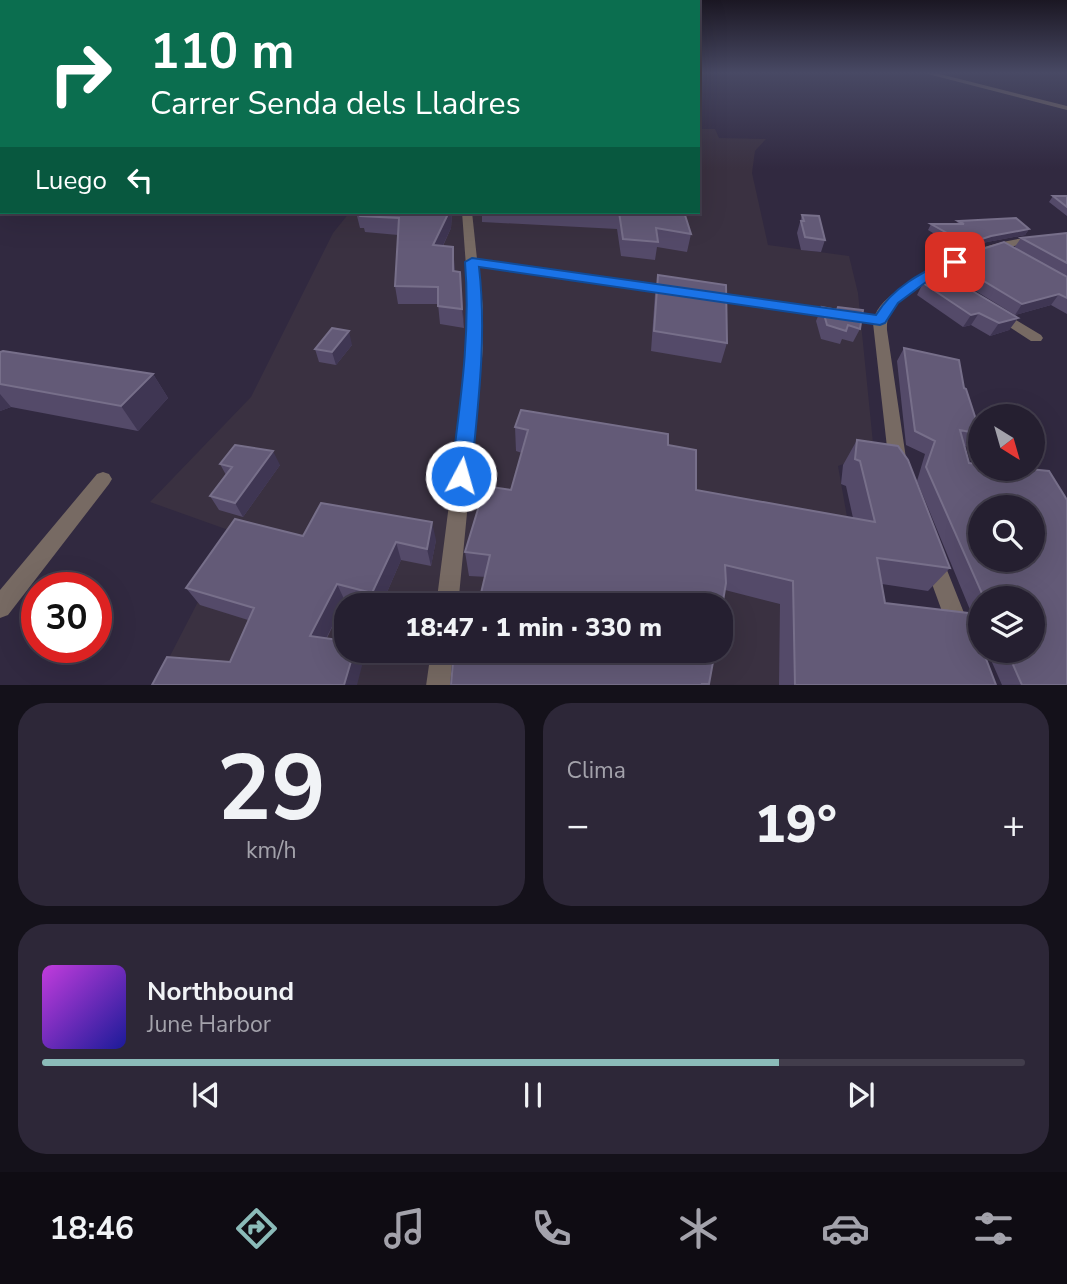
<!DOCTYPE html>
<html lang="es">
<head>
<meta charset="utf-8">
<style>
  body { margin:0; font-family:"Nunito Sans",sans-serif; background:#2d2738; color:#f1f3f6; height:100vh; display:flex; flex-direction:column; font-size:26px; white-space:nowrap }
  * { box-sizing:border-box; margin:0 }
  p { font-size:23px; color:#a3a2ab }
  .icon { flex:none; width:38px; height:38px; fill:none; stroke:currentColor; stroke-width:2; stroke-linecap:round; stroke-linejoin:round }
  .map { position:relative; height:685px; overflow:hidden }
  .panel { display:flex; flex-direction:column; gap:18px; padding:18px; background:#14111a; flex:1 }
  .panel>* { flex:none }
  .hud { position:absolute; left:0px; top:0px; width:700px; height:214px; box-shadow:0 7px 28px #0002,0 0 0 2px #423d4c; background:#0b6e4f; color:#fff; overflow:hidden }
  .needle { width:46px; rotate:143deg }
  .controls { position:absolute; left:968px; top:404px; display:grid; gap:14px }
  .controls a { display:grid; place-items:center; width:77px; height:77px; border-radius:50%; background:#251f30; box-shadow:0 7px 28px #0002,0 0 0 2px #423d4c; font-size:35px }
  .speed { position:absolute; left:21px; top:572px; display:flex; gap:14px; font-size:35px; font-weight:700; text-align:center }
  .speed>* { display:grid; place-content:center; width:91px; height:91px; border-radius:50%; background:#251f30; box-shadow:0 7px 28px #0002,0 0 0 2px #423d4c; line-height:1 }
  .speed .limit { border:10px solid #d22; background:#fff; color:#111 }
  .pin { position:absolute; display:grid; place-items:center; width:60px; height:60px; color:#fff; margin:-30px; border-radius:14px; box-shadow:0 4px 10px #0006 }
  .me { position:absolute; width:77px; margin:-38px; rotate:6deg; stroke-linejoin:round; filter:drop-shadow(0 0 5px #0008) }
  .turn { display:flex; align-items:center; gap:24px; height:147px; padding:0 35px; font-size:32px }
  .turn .icon { width:91px; height:91px; stroke-width:2.5 }
  .turn b { display:block; font-size:49px; line-height:60px }
  .then { display:flex; align-items:center; height:66px; padding:0 35px; background:#0003; gap:14px; font-size:26px }
  .big { font-size:52px; font-weight:800; line-height:1.1 }
  .panel .tile { flex:1; display:flex; flex-direction:column; justify-content:center; gap:10px; min-width:0; padding:0 24px; border-radius:28px; background:#2d2738 }
  .panel .dial { align-items:center; gap:0 }
  .dial b { font-size:91px; line-height:1 }
  .song { display:flex; align-items:center; gap:21px }
  .cover { width:84px; height:84px; border-radius:10px; background:linear-gradient(135deg,hsl(290 70% 55%),hsl(240 70% 35%)) }
  .played { height:7px; border-radius:4px; background:linear-gradient(90deg,#8bbbb9 75%,#423d4c 75%) }
  .keys { display:flex; justify-content:space-around; direction:ltr }
  .heat { display:flex; justify-content:space-between; align-items:center; font-size:38px; direction:ltr }
  .panel .tiles { flex:1; display:grid; gap:18px; grid-template-columns:1fr 1fr }
  .tile:last-child { grid-column:span 2 }
  .trip { position:absolute; left:334px; top:593px; width:399px; height:70px; border-radius:28px; background:#251f30; box-shadow:0 7px 28px #0002,0 0 0 2px #423d4c; font-weight:800; line-height:70px; text-align:center }
  .dock { display:flex; height:112px; justify-content:space-around; align-items:center; background:#0f0c13; color:#a3a2ab }
  .dock .icon { width:49px; height:49px }
  .dock .current { color:#8bbbb9 }
  .dock b { font-size:32px; color:#f1f3f6 }
  .map>svg:first-child { display:block }
  .industrial { fill:#3a3141; fill-rule:evenodd }
  .lines { fill:none; stroke-linecap:round; stroke-linejoin:round }
  .minor { fill:#776a63; fill-rule:evenodd }
  .wall { fill:#544a69; fill-rule:evenodd }
  .shaded-wall { fill:#3f3653 }
  .building { fill:#635a77; stroke:#776f8a; stroke-width:2; fill-rule:evenodd }
  .route { fill:#1a73e8; stroke:#114b97; stroke-width:2 }
</style>
</head>
<body>
<div class="map">
<svg width="1067" height="686" viewBox="0 0 1067 686">
  <rect width="100%" height="100%" fill="#312940"/>
  <path class="industrial" d="M698,129H715L719,138L766,139L755,151L752,173L768,245L849,256L858,293L874,453L838,466L852,545L899,685H155L234,532L150,502L251,397L333,233L350,212H698ZM346,606H721V651H346Z"/>
  <g class="lines">
    <path class="minor" d="M924,73H936L1067,106V110Z
      M462,212H472L477,259L674,286L680,290L674,294L478,266L483,307V348L458,606H436L469,348V307Z
      M1067,234V240C1012,242 962,256 917,288C901,300 886,307 887,330L907,465L904,470L898,472L892,470L889,465L873,323L708,299L702,295L708,291L875,315C881,301 893,294 905,285C954,251 1008,236 1067,234Z
      M999,310L1041,335L1043,338L1041,341H1031L994,317L992,314Z
      M103,472L109,474L112,479L109,484L8,615L0,618V590L97,474Z
      M934,553L941,555L970,628L967,636L959,639L951,636L924,562L927,555Z
      M431,651H453L450,686H426Z"/>
  </g>
  <path class="wall" d="M1053,196H1067V216L1049,202Z
    M356,212H452L451,228L443,246L453,247L455,271L460,272L464,328L440,324L438,304H398L395,286L398,235L365,232L364,228H360Z
    M482,212H684L691,234L687,252L657,247L655,260L621,256L617,229L482,222Z
    M802,215L825,240L821,252L801,250L797,233Z
    M958,221L1029,229L1025,235L987,242L948,256L928,245L931,239L938,236L928,230L931,224H957Z
    M1067,233V314L1051,305L1015,315L948,274L954,263L967,259L970,253L1014,248L1021,238Z
    M939,271L1018,318L1009,330L990,336L971,325L963,327L917,295L923,283L934,280Z
    M658,275L727,343L721,363L651,351L655,294Z
    M822,307L860,329L853,342L842,339L840,344L821,339L816,321Z
    M352,345L336,365L319,362L315,349Z
    M904,348L959,360L964,388L966,389L980,432V435L970,448L965,446L969,463L980,464V469H1029L1049,471L1067,500V685H1002L987,651H1032V598H980V634L917,481L925,454L906,445L897,361ZM980,508H1032V560H980Z
    M0,352L153,374L168,398L138,431L11,407L0,411Z
    M515,427L668,445L696,490L853,518L846,486L841,484L843,465L857,440L950,568L928,591L882,584L885,603L996,685H779L780,604L725,590L469,576L465,552L511,490L522,453L516,451Z
    M220,464L280,465L243,517L219,510L210,496L226,475Z
    M303,536L436,540L431,566L401,560L381,606H361L345,601L327,638L364,658L230,662L248,620L200,605L186,588Z"/>
  <path class="shaded-wall" d="M449,212H452L451,228L435,262L433,245Z
    M1029,229L1025,235L987,242L948,256L951,249L991,236Z
    M460,272L462,290L464,328L462,309Z
    M1059,294L1051,305L1015,315L1022,304Z
    M979,313L971,325L963,327L971,315Z
    M1018,318L1009,330L990,336L999,323Z
    M349,331L352,345L336,365L332,352Z
    M153,374L168,398L138,431L121,406Z
    M0,394L11,407L0,411Z
    M273,451L280,465L243,517L235,503Z
    M432,522L436,540L431,566L427,549Z
    M396,542L401,560L381,606H377L372,593Z
    M337,584L345,601L319,652L310,636Z
    M354,651H361L364,658L357,685H344Z"/>
  <path class="building" d="M1053,196H1067V207Z
    M360,212H449L433,245L453,247V271L460,272L462,309L438,306V287L395,286L399,218L361,216L365,212Z
    M619,212H684L691,234L656,228L658,242L623,239Z
    M802,215L819,216L825,240L805,237L801,221H804Z
    M1016,218L1029,229L991,236L951,249L931,239L947,233L931,224H964L958,221Z
    M1067,233V263L1021,238Z
    M1004,242L1067,277V298L1059,294L1022,304L954,263L977,257L970,253Z
    M939,271L1018,318L999,323L979,313L971,315L923,283L948,276Z
    M658,275L726,285L727,343L654,331Z
    M822,307L837,310L838,307L863,310L860,329L848,325L846,331L827,325Z
    M332,328L349,331L332,352L315,349Z
    M904,348L959,360L964,388L966,389L980,432V434L960,430L969,463L980,464V469H1029L1049,471L1067,500V685H1022L1007,651H1032V598H984L926,467L935,441L915,431ZM980,508H1032V560H980Z
    M3,351L153,374L121,406L0,384V352Z
    M521,410L668,434V445L696,450V490L875,522L860,461L855,459L857,440L898,446L908,460L950,568L877,558L885,603L968,613L980,644V651H983L996,685H795L793,581L725,565L726,583L721,613V606H478L490,555L465,552L485,486L511,490L528,430L515,427Z
    M235,445L273,451L235,503L210,496L232,467L220,464Z
    M321,503L432,522L427,549L396,542L372,593L337,584L310,636L346,641V651H354L344,685H152L167,657L230,662L254,608L186,588L235,519L303,536Z
    M454,651H715L709,684H702V685H451Z"/>
  <linearGradient id="sky" x2="0" y2="1"><stop stop-color="#1b1723"/><stop offset="0.43" stop-color="#484964"/><stop offset="1" stop-color="#484964" stop-opacity="0"/></linearGradient>
  <rect width="1067" height="169" fill="url(#sky)"/>
  <path class="route" d="M472,258L876,315C893,287 921,273 950,259L955,258L962,262L930,279L898,303L885,323L880,325L479,267C487,337 478,406 471,476L468,482L461,484L454,482L451,476C460,404 471,334 465,262Z"/>
</svg>
<div class="controls">
<a><svg class="needle" viewBox="-14 -14 28 28"><path d="M0-13l5 13h-10z" fill="#e53935"/><path d="M0 13l5-13h-10z" fill="#a3a2ab"/></svg></a>
<a><svg class="icon" aria-label="search" viewBox="0 0 24 24"><circle cx="10" cy="10" r="6"/><path d="M15 15l6 6"/></svg></a>
<a><svg class="icon" aria-label="layers" viewBox="0 0 24 24"><path d="M12 4l9 5-9 5-9-5zM3 14l9 5 9-5"/></svg></a>
</div>
<div class="speed"><div class="limit">30</div></div>
<div class="pin" style="left:955px;top:262px;background:#d93025"><svg class="icon" aria-label="arrive" viewBox="0 0 24 24"><path d="M6 21V4h12l-3 4 3 4H6"/></svg></div>
<svg class="me" style="left:461px;top:476px" viewBox="-20 -20 40 40"><circle r="17" fill="#1a73e8" stroke="#fff" stroke-width="3"/><path d="M0-11L8 9 0 5-8 9z" fill="#fff"/></svg>
<div class="trip">18:47 · 1 min · 330 m</div>
<div class="hud">
<div class="turn"><svg class="icon" aria-label="right" viewBox="0 0 24 24"><path d="M7 20v-9h11M14 6l5 5-5 5"/></svg><div><b>110 m</b>Carrer Senda dels Lladres</div></div>
<div class="then">Luego<svg class="icon" aria-label="left" viewBox="0 0 24 24"><path d="M17 20v-9H6M10 6l-5 5 5 5"/></svg></div>
</div>
</div>
<section class="panel">
<div class="tiles">
<div class="tile dial"><b>29</b><p>km/h</p></div>
<div class="tile"><p>Clima</p>
<div class="heat"><a>−</a><b class="big">19°</b><a>+</a></div>
</div>
<div class="tile">
<div class="song"><i class="cover"></i><div><b>Northbound</b><p>June Harbor</p></div></div>
<div class="played"></div>
<div class="keys"><svg class="icon" aria-label="previous" viewBox="0 0 24 24"><path d="M18 5L8 12l10 7zM5 5v14"/></svg><svg class="icon" aria-label="pause" viewBox="0 0 24 24"><path d="M8 5v14M16 5v14"/></svg><svg class="icon" aria-label="next" viewBox="0 0 24 24"><path d="M6 5l10 7-10 7zM19 5v14"/></svg></div>
</div>
</div>
</section>
<nav class="dock">
<b>18:46</b>
<svg class="icon current" aria-label="directions" viewBox="0 0 24 24"><path d="M12 3l9 9-9 9-9-9zM9 14v-3h6M13 9l2 2-2 2"/></svg>
<svg class="icon" aria-label="music" viewBox="0 0 24 24"><path d="M9 18V5l10-2v13"/><circle cx="6" cy="18" r="3"/><circle cx="16" cy="16" r="3"/></svg>
<svg class="icon" aria-label="phone" viewBox="0 0 24 24"><path d="M5 4h4l2 5-3 2q2 4 5 5l2-3 5 2v4C11 20 4 13 5 4z"/></svg>
<svg class="icon" aria-label="climate" viewBox="0 0 24 24"><path d="M12 3v18M4 7l16 10M4 17L20 7"/></svg>
<svg class="icon" aria-label="car" viewBox="0 0 24 24"><path d="M5 17H2v-5l4-1 3-4h7l3 4 3 1v5h-3M9 17h6M6 11h13"/><circle cx="7" cy="17" r="2"/><circle cx="17" cy="17" r="2"/></svg>
<svg class="icon" aria-label="filters" viewBox="0 0 24 24"><path d="M4 7h16M4 17h16"/><circle cx="9" cy="7" r="2"/><circle cx="15" cy="17" r="2"/></svg>
</nav>
</body>
</html>
